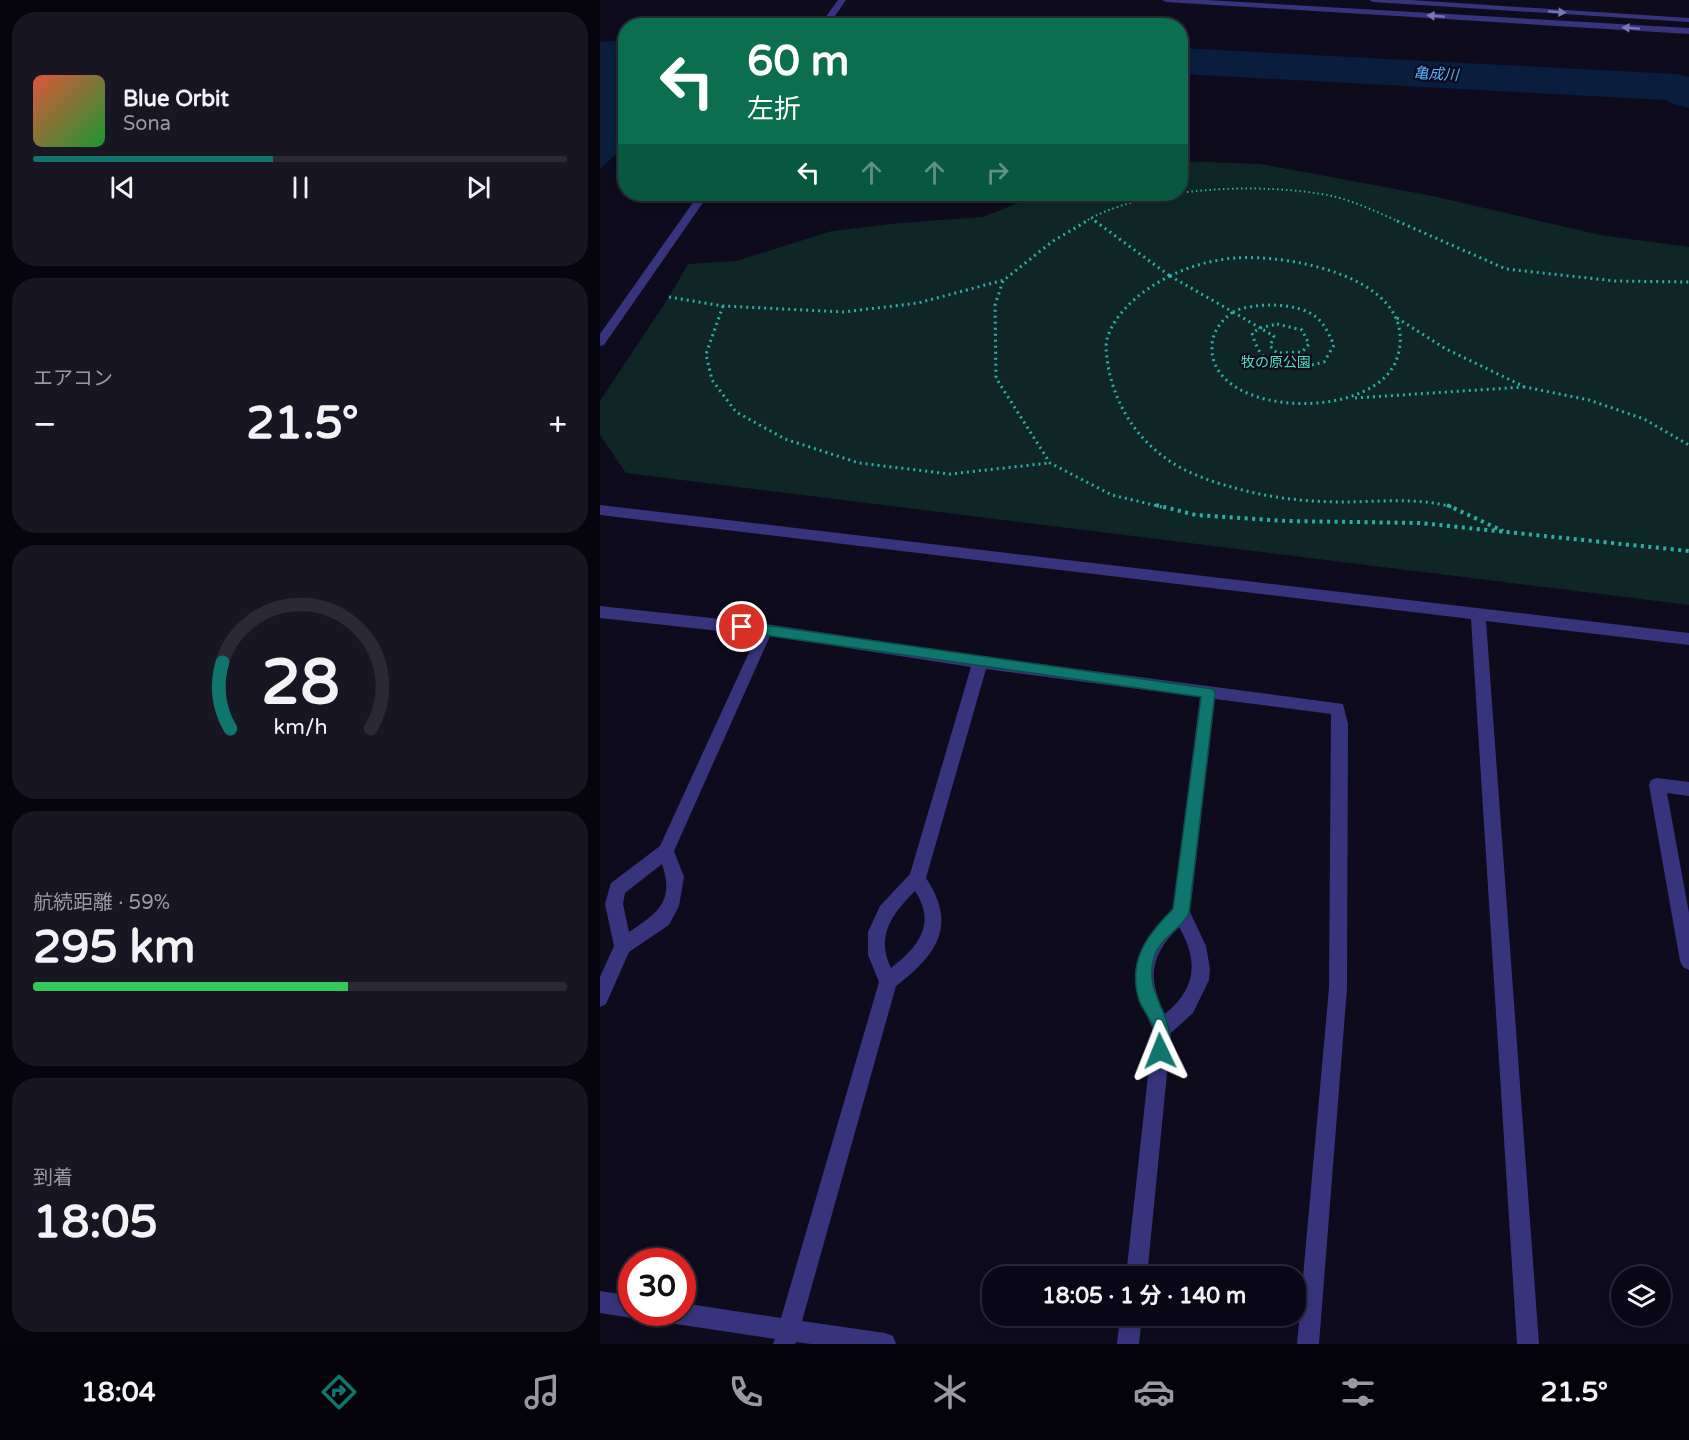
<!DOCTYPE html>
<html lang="ja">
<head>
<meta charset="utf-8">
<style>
  body { margin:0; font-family:"Varela Round","Noto Sans JP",sans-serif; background:#181623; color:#f1f3f6; height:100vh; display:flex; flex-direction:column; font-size:22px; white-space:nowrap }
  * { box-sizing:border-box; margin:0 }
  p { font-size:20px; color:#999aa1 }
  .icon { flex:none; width:33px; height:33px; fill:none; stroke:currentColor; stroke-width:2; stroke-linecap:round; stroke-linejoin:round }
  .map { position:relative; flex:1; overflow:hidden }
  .sheet { display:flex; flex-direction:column; gap:12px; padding:12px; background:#06040c; width:600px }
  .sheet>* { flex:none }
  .banner { position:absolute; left:18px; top:18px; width:570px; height:183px; border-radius:24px; box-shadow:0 3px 9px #0003,0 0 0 2px #2a2935; background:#0b6e4f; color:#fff; overflow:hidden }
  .controls { position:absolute; left:1011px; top:1266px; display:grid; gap:12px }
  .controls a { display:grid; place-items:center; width:60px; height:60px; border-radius:50%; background:#0a0816; box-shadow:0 3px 9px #0003,0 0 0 2px #2a2935; font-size:30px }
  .speed { position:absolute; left:18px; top:1248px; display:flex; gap:12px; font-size:30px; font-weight:700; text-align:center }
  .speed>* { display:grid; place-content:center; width:78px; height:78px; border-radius:50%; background:#0a0816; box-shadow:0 3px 9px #0003,0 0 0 2px #2a2935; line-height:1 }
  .speed .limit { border:9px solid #d22; background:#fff; color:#111 }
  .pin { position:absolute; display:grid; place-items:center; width:51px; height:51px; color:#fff; margin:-26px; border:3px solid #fff; border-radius:50%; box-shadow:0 2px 6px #0007 }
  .me { position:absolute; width:66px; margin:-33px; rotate:358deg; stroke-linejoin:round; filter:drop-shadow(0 0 4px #0008) }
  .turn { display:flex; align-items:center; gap:21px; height:126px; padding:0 30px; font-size:27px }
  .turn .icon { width:78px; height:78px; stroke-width:2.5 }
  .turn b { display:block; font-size:42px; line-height:51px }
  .lanes { display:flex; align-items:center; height:57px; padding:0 30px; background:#0003; justify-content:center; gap:30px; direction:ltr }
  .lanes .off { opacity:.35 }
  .big { font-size:45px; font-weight:700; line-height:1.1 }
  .sheet .tile { flex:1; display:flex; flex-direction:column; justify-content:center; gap:9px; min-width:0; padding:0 21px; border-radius:24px; background:#181623 }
  .sheet .dial { align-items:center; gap:0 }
  .dial svg { height:156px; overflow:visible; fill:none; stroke:#2a2935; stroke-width:7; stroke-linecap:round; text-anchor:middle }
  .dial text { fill:#f1f3f6; stroke:none }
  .song { display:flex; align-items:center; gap:18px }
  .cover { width:72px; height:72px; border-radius:9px; background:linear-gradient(135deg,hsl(10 70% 55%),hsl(130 70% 35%)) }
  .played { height:6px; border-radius:3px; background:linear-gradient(90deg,#0f766e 45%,#2a2935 45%) }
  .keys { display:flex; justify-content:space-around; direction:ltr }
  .heat { display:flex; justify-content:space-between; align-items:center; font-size:33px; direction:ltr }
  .charge { height:9px; border-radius:4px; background:linear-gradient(90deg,#34c759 59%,#2a2935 0) }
  .trip { position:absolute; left:382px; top:1266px; width:324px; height:60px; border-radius:24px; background:#0a0816; box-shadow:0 3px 9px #0003,0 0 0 2px #2a2935; font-weight:700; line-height:60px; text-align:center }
  .dock { display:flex; height:96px; justify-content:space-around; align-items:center; background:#040309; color:#999aa1 }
  .dock .icon { width:42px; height:42px }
  .dock .active { color:#0f766e }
  .dock b { font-size:27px; color:#f1f3f6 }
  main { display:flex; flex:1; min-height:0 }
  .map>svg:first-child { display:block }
  .green { fill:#0e2726 }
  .water { fill:#091d3d }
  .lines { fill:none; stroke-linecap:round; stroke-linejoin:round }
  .river { fill:#091d3d; fill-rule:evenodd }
  .path-far2 { stroke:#2ab0a7; stroke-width:2; stroke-dasharray:1.5 3; stroke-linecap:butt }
  .path-far1 { stroke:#2ab0a7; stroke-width:3; stroke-dasharray:2 4; stroke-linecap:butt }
  .path { stroke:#2ab0a7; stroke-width:4; stroke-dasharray:3 4.5; stroke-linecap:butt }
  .minor { fill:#37347d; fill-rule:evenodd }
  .tertiary { fill:#37347d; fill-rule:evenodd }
  .oneway { fill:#7a76b8 }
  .route { fill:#0f766e; stroke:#0a4d48; stroke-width:1.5 }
  .labels { text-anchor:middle; stroke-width:4.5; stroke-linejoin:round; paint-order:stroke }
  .far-park-label { font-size:14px; fill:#51e1bc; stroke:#0e0b1d }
  .far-water-label { font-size:15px; font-style:italic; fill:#54b1ff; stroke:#0e0b1d }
</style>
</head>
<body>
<main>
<section class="sheet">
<div class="tile">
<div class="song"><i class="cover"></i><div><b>Blue Orbit</b><p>Sona</p></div></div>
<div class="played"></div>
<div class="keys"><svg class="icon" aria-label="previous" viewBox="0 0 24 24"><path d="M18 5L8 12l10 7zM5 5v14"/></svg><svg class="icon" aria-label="pause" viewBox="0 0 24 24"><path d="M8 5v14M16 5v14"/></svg><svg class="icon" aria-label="next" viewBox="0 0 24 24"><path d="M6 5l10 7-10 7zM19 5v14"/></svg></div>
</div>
<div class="tile"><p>エアコン</p>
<div class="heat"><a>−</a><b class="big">21.5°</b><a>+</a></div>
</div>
<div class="tile dial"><svg viewBox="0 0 100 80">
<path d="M14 69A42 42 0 1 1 86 69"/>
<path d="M14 69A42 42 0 0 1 10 35" stroke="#0f766e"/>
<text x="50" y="56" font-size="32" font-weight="700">28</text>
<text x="50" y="72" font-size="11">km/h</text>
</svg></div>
<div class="tile"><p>航続距離 · 59%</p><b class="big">295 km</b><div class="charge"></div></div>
<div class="tile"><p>到着</p><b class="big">18:05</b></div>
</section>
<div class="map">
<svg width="1089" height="1344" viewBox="0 0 1089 1344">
  <rect width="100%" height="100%" fill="#0e0b1d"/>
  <path class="green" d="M581,161L660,164L833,196L1000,235L1089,247V605L26,473L0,435V401L69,297L88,264L136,261L232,231L300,223L383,217L441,194H580Z"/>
  <path class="water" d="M25,40V146L0,169V42Z"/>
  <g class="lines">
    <path class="river" d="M580,48L1076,74L1089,77V108L1073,104L1066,100L580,74Z"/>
    <path class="path-far2" d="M491,218L497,222
      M484,222C544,186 664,182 732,196C754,201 779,213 800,222"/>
    <path class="path-far1" d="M495,221L570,276
      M797,221L906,269L1015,281L1089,282
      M570,276L633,312
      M570,276C545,288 515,311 507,339C505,348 507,357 508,366C515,403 534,435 564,457C583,472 612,482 635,488C670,498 707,502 743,502C779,502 817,497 852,507
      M570,276C590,266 612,260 635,258C688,254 819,277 798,355C781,422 614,419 612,350C611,334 620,321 633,312
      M403,281L395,305L396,378L450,463L512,495L562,507
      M69,297L123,306L244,312L318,303L404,280L453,241L487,221
      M123,306L106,354L112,380L136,412L185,439L259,463L350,474L449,463
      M633,312L660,328
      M633,312C653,302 698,302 716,317C725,324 729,335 734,345L724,362C689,371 663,374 652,333L660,328
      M797,318L846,349L925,387L989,400L1044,419L1089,445
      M677,324L702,330L709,344L702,352L677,353L670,346L674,336L660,328Z
      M755,398L924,387"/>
    <path class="path" d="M556,505L596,515L687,521L820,523L1089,551
      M847,505L903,531"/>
    <path class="minor" d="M0,606L166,624L380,656L743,704L748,724L747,988L719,1344H697L729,988L731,714L615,699L590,912L606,946L610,969L609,980L593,1013L571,1033L547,1276H526L553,1030C527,976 530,951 573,909L600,697L386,669L326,878C358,926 336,955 296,986L202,1321L285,1333L293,1336L296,1344H211L196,1342L195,1344H173L175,1339L69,1323L61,1320L58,1312H82V1303L181,1318L279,982L268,955V932L280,906L310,874L371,667L170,636L74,851L84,877L79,906L69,925L29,952L6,1004L0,1007V977L14,946L5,904L11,883L60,846L157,635L0,618ZM62,864C75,902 57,913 29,932L23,904L25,893ZM315,891C337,924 318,947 291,968C275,936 293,913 315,891ZM579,927C599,961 596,989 565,1014C547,977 550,956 579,927Z
      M1057,778L1089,782V796L1067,793L1089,913V970L1083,967L1080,961L1049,785L1051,780Z
      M0,1291L32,1296V1312H41L40,1315L32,1318L0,1313Z
      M520,1316H542L539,1344H517Z"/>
    <path class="tertiary" d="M238,0H246L228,26H219Z
      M562,0H607L1089,28V34L566,2Z
      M769,0H811L1089,18V22L773,2Z
      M99,194H109L4,345L0,346V334Z
      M0,505L1089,633V645L886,621L939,1344H917L871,619L0,515Z"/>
  </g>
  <defs><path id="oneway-solid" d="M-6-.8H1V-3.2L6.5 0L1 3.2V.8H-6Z" transform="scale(1.5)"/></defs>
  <g class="oneway">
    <use href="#oneway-solid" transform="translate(957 12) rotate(4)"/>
    <use href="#oneway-solid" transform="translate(836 16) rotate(-176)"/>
    <use href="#oneway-solid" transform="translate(1031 28) rotate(-176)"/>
  </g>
  <path class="route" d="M142,622L613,689L615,693L589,913C581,930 560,938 554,957C542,999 582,1018 566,1057L560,1060L553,1057C549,1047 555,1039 553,1029C552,1019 542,1010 539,1000C527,961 547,935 573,909L601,697L142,632L136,627Z"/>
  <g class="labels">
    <g class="far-park-label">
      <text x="676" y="367">牧の原公園</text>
    </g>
    <g class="far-water-label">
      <text transform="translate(836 74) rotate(3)" y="5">亀成川</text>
    </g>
  </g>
</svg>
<div class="controls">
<a><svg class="icon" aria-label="layers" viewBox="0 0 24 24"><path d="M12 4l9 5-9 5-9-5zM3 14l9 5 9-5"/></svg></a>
</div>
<div class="speed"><div class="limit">30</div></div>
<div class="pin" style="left:142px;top:627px;background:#d93025"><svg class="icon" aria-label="arrive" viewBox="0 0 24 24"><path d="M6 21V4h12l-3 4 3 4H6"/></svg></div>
<svg class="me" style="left:560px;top:1051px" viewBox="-20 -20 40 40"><path d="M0-17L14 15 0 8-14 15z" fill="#0f766e" stroke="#fff" stroke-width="4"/></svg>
<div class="trip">18:05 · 1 分 · 140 m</div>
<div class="banner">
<div class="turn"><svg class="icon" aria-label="left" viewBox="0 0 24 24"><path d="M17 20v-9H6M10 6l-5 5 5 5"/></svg><div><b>60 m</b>左折</div></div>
<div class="lanes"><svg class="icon" aria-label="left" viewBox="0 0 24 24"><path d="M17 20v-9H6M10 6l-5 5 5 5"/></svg><svg class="icon off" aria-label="ahead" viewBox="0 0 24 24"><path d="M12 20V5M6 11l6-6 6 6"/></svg><svg class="icon off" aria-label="ahead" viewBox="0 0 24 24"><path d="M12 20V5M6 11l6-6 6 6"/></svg><svg class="icon off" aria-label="right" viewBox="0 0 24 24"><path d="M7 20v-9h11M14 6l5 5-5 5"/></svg></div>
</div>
</div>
</main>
<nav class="dock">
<b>18:04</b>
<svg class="icon active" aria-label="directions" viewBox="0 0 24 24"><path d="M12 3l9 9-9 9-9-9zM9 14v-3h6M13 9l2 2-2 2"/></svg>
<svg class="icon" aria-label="music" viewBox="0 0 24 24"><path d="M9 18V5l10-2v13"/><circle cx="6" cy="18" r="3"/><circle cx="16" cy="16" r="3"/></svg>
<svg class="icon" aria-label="phone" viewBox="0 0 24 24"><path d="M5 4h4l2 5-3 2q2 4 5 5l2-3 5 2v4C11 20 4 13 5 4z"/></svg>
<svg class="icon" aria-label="climate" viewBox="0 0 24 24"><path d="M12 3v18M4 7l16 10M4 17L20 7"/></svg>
<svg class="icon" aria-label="car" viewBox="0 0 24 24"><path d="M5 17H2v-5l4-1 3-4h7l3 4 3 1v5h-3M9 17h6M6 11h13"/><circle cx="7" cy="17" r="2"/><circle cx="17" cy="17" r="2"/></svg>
<svg class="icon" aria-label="filters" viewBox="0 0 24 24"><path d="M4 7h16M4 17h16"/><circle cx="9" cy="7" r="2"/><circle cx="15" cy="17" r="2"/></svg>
<b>21.5°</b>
</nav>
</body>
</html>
